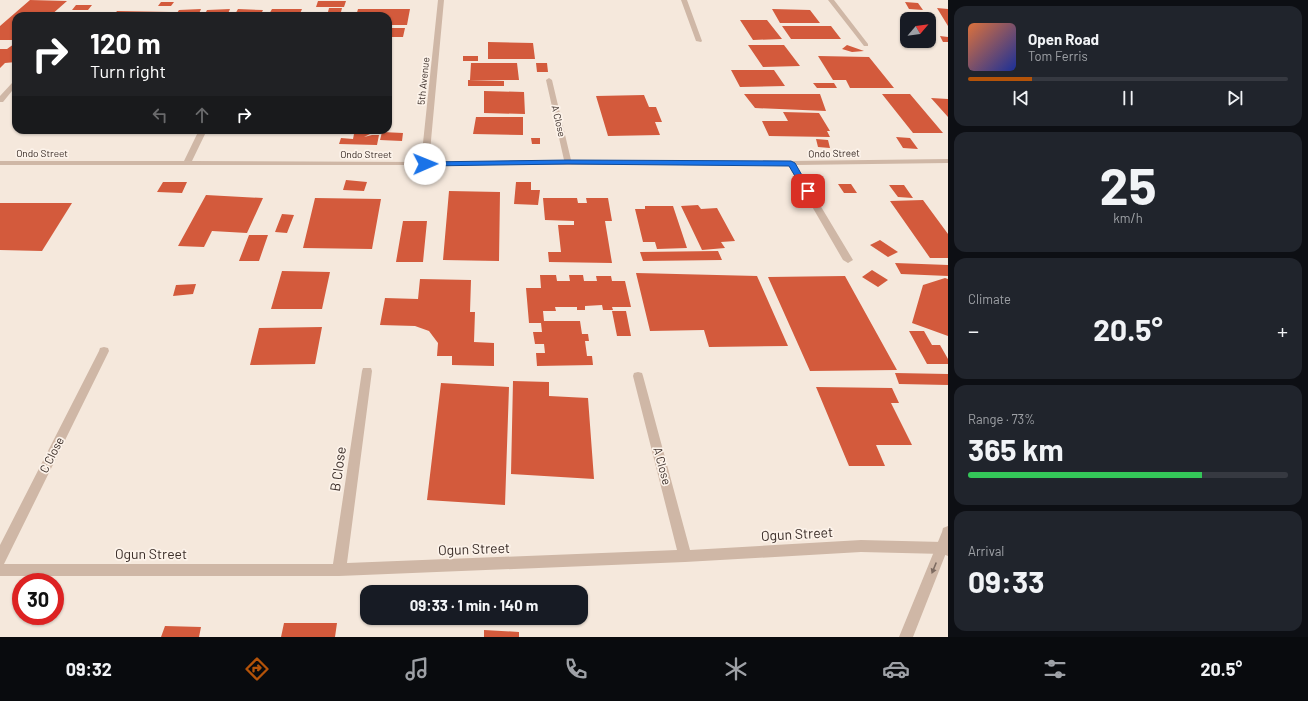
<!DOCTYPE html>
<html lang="en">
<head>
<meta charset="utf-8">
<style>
  body { margin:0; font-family:Barlow,sans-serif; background:#20242c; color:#f1f3f6; height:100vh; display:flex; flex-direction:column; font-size:15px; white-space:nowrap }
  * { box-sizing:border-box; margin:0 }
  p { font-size:13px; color:#9ea1a6 }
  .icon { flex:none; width:22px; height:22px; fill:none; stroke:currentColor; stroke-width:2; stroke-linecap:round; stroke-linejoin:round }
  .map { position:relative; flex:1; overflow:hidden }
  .sheet { display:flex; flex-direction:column; gap:6px; padding:6px; background:#0d0f14; width:360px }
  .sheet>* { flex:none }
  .top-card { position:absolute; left:12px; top:12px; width:380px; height:122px; border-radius:12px; box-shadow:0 1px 3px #0004; background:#202124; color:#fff; overflow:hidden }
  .needle { width:26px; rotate:61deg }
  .buttons { position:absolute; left:900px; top:12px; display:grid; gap:8px }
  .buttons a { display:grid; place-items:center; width:36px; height:36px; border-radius:8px; background:#171b24; box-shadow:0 1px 3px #0004; font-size:20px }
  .speed { position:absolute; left:12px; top:573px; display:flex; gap:8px; font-size:20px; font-weight:700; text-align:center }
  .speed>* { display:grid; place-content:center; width:52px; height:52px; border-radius:50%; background:#171b24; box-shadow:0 1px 3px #0004; line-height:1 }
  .speed .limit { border:6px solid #d22; background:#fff; color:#111 }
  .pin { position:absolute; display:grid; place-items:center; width:34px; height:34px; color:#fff; margin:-17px; border-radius:8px; box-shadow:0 2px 6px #0006 }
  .me { position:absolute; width:44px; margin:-22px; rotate:89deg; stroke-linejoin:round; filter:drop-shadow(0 0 3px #0008) }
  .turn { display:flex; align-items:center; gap:14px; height:84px; padding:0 12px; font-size:18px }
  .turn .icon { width:52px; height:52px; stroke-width:2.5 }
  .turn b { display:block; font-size:28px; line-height:34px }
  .lanes { display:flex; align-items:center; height:38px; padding:0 12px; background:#0003; justify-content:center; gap:20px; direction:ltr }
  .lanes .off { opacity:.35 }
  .big { font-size:30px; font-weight:700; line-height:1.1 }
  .sheet .widget { flex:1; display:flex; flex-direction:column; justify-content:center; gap:6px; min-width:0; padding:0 14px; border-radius:12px; background:#20242c }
  .sheet .dial { align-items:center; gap:0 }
  .dial b { font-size:52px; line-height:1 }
  .song { display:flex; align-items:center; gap:12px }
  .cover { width:48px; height:48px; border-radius:6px; background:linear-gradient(135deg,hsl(20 70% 55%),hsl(230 70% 35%)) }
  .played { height:4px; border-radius:2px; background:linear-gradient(90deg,#b45309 20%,#363941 20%) }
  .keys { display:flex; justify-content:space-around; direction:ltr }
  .heat { display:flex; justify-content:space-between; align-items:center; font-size:22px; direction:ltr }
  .charge { height:6px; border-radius:3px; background:linear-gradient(90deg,#34c759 73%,#363941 0) }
  .trip { position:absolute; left:360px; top:585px; width:228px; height:40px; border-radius:12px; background:#171b24; box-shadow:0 1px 3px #0004; font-weight:700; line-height:40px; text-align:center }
  .tabs { display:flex; height:64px; justify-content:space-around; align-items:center; background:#090b0e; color:#9ea1a6 }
  .tabs .icon { width:28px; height:28px }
  .tabs .active { color:#b45309 }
  .tabs b { font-size:18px; color:#f1f3f6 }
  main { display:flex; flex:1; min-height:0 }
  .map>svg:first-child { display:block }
  .building { fill:#d35a3c }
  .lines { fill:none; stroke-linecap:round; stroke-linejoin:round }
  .minor { fill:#cfb7a6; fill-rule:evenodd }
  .tertiary { fill:#cfb7a6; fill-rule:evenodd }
  .oneway { fill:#7d6b61 }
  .route { fill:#1a73e8; stroke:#114b97 }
  .labels { text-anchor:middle; stroke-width:3.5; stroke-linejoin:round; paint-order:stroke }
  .far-street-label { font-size:10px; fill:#3a2d28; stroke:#fcf2e9 }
  .street-label { font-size:12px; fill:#3a2d28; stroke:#fcf2e9 }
  .near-street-label { font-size:14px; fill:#3a2d28; stroke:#fcf2e9 }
</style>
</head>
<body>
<main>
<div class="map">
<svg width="948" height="637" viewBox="0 0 948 637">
  <rect width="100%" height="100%" fill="#f5e8dc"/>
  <path class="building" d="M30,0L67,1L50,16H16V40H0V26Z
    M318,1H346L344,7H316Z
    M161,2H174L171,6H158Z
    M905,2L918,3L923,10L909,9Z
    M76,5H92L88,10H72Z
    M329,8H342L340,16H327Z
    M937,8L948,9V26Z
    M201,9L198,16H175L179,10Z
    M230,9L227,16H204L207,10Z
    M238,9L263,10L260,16H234Z
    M272,9H302L299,16H268Z
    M358,9H410L407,25H388V16H356Z
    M772,9L810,10L820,23H780Z
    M117,11L171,12L167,16H113Z
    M740,20H767L782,39L753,40Z
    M782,26H831L841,39H791Z
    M388,28H405L403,37H388Z
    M940,36L948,37V42H943Z
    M488,42L533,43L535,59H488Z
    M14,44H16V62L5,63L0,68V49H7Z
    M748,45H784L800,66L763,67Z
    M847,45L864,51L852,52L842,49Z
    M463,56H478V61H463Z
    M818,56L869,57L894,88H850L846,80H833Z
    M471,63H517L519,80H470Z
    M536,63H547L548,72H537Z
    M731,70H774L785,86L740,87Z
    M468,80L504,81V86H468Z
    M813,83H834L837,88H817Z
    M484,91L524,92L525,114L484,113Z
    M744,94H820L826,111L755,108Z
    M882,94H910L943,133H913Z
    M644,95L649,107H656L662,122H655L660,135L608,136L596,96Z
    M931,98L948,99V117Z
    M783,112L819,113L830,131H827L830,137L769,136L762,121H788Z
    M476,117H523V135L473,134Z
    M32,130H82L80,133L30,132Z
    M342,130H378L364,137L372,135H379L377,145L339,144L341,138L353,139L354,134H361L355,131L350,134Z
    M382,132L403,133L402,141L380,140Z
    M896,137L910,138L918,149L903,148Z
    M531,138H540V144H532Z
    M816,139L828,140L830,148L818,147Z
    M346,180L367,182L364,191L343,190Z
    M163,182H187L182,193L157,192Z
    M516,182H531V190H540L538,205L514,204Z
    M838,184H851L857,193H844Z
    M889,185H904L913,198L898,197Z
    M449,191L500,192L499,261L443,260Z
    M206,195L263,198L247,233L212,231L204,247L178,246Z
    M315,198L381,199L372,249L303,248Z
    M543,198H577L578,203H587L586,198H608L612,221H605L612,263L549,262L548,252H561L558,225H574V221L545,220Z
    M923,200L948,234V258H930L890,201Z
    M0,203H72L42,251L0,250Z
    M698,205L701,209L717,208L735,241L721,242L725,248L702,250L681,206Z
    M645,206H673L687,248L657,249L655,242H643L635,209H645Z
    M282,214L294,215L287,233L275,232Z
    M403,221H427L423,262H396Z
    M249,235H268L259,261H239Z
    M880,240L898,252L888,257L870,245Z
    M718,251L722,260L643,261L640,252Z
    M895,263L948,265V276L901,274Z
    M872,270L888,280L878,287L862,277Z
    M282,271L330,272L322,309H271Z
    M636,273L757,276L788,346L709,347L704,330L650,331Z
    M540,275H556L557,281H570L569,275H583L584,281H597L596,276H611L612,281H625L631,307H612L613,310H603L602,305L585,306V310H577V307H555L556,311H543L544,321H580L582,334H588L589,341H585L587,356H592L593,365L537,366L536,353H545L544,344H535L533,332H542L541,323H529L526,288H541Z
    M845,276L897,370L810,371L768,277Z
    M945,278L948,279V336L912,323L923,285Z
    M420,279L471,280L470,312H475L474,342L494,343V366L452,365V356H437L438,343L429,331L415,326L380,325L385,298L418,299Z
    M196,284L193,294L173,296L176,285Z
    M612,311H626L631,336H617Z
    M322,327L315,364L250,365L259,328Z
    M909,331H924L932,345H940L948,359V364H927Z
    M895,373L948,374V385L899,384Z
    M513,381L549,382V396L588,398L594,479L511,474Z
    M441,383L509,387L505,505L427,500Z
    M816,387L892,388L899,403H891L912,445H876L885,466H849Z
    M284,623H337L335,637H281Z
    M165,626L201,627L199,637H161Z
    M484,630L519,632V637H484Z"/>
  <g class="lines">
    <path class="minor" d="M438,0H444L429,162L564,160L546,80L549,78L552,80L571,160L791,161L948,159V163L796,165L853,260L848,263L843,260L788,165H0V161H184L199,130H207L192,161L421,162Z
      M681,0H687L702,41L701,42L696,41Z
      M828,0H834L868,44V46H864Z
      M16,82V86L3,102H0V96L12,83Z
      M104,347L108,348L109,351L4,564H333L362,371L363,368H371L372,371L347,563L677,550L633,376L634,373L638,372L642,373L643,376L690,550L861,540L943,542L948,544V556L943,554L861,552L685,562L339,576H0V545L99,351L100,348Z"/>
    <path class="tertiary" d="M948,526V548L913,637H899L942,532L943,528Z"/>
  </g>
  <defs><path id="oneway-solid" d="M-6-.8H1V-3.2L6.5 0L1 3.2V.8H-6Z"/></defs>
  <use class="oneway" href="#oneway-solid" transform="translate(934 568) rotate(112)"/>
  <path class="route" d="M568,160L791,161L795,163L811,191L808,193H805L789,166L568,164L425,166L421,164L425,162Z"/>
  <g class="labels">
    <g class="far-street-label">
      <text transform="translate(423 81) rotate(-84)" y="4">5th Avenue</text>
      <text transform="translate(559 121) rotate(77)" y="4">A Close</text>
      <text x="42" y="157">Ondo Street</text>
      <text transform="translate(834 153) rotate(-1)" y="4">Ondo Street</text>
      <text x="366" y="158">Ondo Street</text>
    </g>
    <g class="street-label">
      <text transform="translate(52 455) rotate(-63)" y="4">C Close</text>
      <text transform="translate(662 466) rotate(75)" y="4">A Close</text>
    </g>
    <g class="near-street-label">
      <text transform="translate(338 469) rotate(-82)" y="5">B Close</text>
      <text transform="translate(797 534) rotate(-3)" y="5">Ogun Street</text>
      <text transform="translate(474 549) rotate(-2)" y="5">Ogun Street</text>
      <text x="151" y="559">Ogun Street</text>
    </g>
  </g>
</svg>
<div class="buttons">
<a><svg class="needle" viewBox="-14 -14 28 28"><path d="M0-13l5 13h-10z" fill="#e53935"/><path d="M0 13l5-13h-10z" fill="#9ea1a6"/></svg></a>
</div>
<div class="speed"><div class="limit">30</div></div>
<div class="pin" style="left:808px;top:191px;background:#d93025"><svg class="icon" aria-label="arrive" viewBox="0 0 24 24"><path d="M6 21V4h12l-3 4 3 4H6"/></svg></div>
<svg class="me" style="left:425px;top:164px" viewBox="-20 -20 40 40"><circle r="19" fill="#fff"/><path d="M0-13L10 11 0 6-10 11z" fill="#1a73e8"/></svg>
<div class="trip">09:33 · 1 min · 140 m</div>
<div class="top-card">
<div class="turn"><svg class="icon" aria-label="right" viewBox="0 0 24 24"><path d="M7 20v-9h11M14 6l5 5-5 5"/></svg><div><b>120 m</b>Turn right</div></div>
<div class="lanes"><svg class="icon off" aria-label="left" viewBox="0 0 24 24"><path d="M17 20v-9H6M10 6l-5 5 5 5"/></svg><svg class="icon off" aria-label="ahead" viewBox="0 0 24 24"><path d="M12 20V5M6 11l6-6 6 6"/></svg><svg class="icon" aria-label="right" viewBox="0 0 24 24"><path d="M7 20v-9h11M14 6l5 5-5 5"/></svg></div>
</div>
</div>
<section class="sheet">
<div class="widget">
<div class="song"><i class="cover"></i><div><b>Open Road</b><p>Tom Ferris</p></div></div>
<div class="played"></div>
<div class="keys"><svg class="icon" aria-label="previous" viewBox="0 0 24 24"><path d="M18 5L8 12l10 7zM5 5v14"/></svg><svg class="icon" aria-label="pause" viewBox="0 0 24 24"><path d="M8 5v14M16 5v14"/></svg><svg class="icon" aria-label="next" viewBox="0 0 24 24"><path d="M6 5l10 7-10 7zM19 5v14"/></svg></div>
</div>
<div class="widget dial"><b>25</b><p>km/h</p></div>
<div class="widget"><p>Climate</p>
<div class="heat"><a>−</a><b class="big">20.5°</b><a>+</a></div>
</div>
<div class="widget"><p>Range · 73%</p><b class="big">365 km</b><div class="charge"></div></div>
<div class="widget"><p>Arrival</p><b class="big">09:33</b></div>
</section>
</main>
<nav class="tabs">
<b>09:32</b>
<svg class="icon active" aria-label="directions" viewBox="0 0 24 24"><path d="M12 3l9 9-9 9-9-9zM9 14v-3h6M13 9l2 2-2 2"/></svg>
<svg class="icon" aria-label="music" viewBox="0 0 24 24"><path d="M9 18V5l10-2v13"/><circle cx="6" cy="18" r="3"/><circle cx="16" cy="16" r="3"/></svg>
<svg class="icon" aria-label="phone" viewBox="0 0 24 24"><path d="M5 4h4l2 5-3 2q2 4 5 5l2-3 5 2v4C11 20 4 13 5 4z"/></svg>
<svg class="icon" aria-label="climate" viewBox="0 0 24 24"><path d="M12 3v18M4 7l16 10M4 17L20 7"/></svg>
<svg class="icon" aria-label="car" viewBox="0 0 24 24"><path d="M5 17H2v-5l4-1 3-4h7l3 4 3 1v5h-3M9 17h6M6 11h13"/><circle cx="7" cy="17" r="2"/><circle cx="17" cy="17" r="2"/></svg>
<svg class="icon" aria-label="filters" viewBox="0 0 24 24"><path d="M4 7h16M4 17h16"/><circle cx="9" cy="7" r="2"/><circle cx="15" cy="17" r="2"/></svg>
<b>20.5°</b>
</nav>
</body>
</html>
